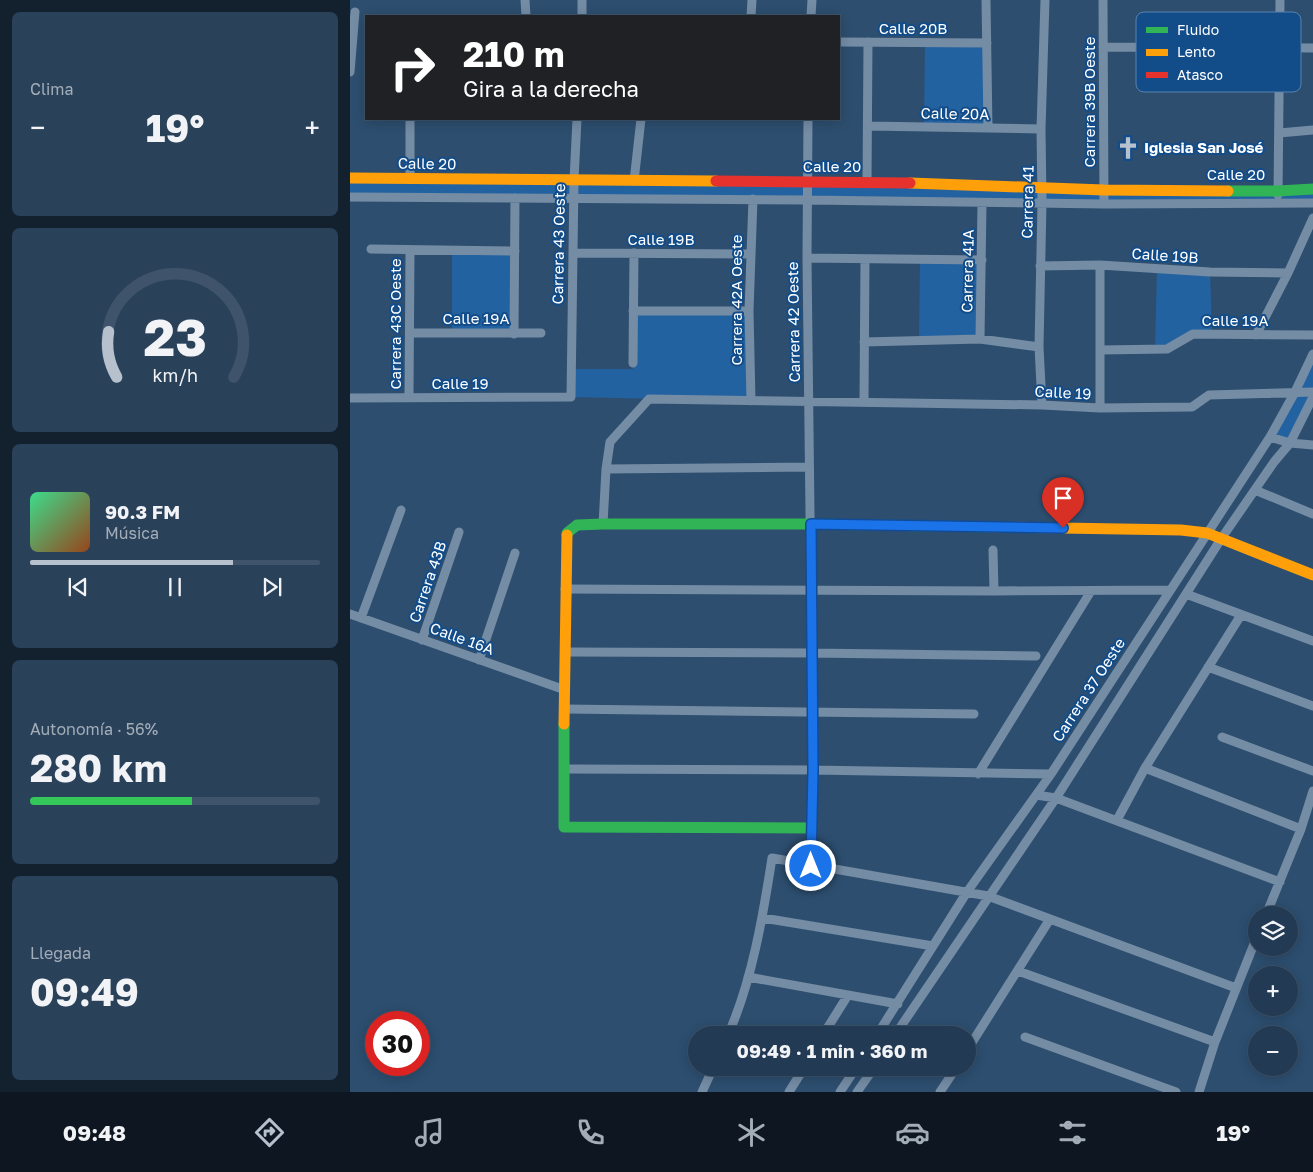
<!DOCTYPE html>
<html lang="es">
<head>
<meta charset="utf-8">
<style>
  body { margin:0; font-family:"Golos Text",sans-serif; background:#2a415a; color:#f1f3f6; height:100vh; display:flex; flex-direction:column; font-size:19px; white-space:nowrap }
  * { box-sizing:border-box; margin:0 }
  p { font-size:16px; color:#a2adb8 }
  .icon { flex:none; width:28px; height:28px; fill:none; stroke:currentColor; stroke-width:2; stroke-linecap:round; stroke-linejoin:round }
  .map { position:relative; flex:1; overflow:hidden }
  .panel { display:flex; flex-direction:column; gap:12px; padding:12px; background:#13202e; width:350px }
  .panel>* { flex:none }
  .banner { position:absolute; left:15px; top:15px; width:475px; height:105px; border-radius:0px; box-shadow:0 2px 12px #0003,0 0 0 1px #3f546a; background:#202124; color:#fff; overflow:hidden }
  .buttons { position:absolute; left:898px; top:906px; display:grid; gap:10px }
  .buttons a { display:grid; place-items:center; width:50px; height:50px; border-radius:50%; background:#223a53; box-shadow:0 2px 12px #0003,0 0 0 1px #3f546a; font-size:25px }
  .speed { position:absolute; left:15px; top:1011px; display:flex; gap:10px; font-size:25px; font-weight:700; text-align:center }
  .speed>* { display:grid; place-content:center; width:65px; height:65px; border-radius:50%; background:#223a53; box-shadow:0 2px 12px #0003,0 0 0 1px #3f546a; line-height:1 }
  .speed .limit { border:8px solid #d22; background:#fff; color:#111 }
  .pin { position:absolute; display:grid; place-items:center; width:42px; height:42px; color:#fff; margin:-51px -21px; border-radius:50% 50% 50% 0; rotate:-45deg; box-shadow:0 0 5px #0007 }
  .pin .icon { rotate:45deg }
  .me { position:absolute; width:55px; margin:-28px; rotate:0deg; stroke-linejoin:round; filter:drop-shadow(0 0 4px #0008) }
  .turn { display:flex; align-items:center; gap:18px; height:105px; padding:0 15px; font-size:22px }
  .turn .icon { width:65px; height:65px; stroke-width:2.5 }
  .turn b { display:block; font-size:35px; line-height:42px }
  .big { font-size:38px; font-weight:700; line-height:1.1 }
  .panel .tile { flex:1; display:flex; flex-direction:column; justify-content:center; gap:8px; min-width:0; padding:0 18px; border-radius:8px; background:#2a415a }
  .panel .dial { align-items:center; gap:0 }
  .dial svg { height:130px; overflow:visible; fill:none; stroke:#3f546a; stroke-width:7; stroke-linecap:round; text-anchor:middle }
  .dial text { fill:#f1f3f6; stroke:none }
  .song { display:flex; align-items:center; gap:15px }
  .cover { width:60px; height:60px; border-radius:8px; background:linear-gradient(135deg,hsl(150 70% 55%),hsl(20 70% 35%)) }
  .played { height:5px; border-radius:2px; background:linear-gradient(90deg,#b6c1cd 70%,#3f546a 70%) }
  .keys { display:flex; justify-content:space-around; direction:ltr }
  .heat { display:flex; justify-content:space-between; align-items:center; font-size:28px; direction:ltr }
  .charge { height:8px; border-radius:4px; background:linear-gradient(90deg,#34c759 56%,#3f546a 0) }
  .trip { position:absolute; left:338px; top:1026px; width:288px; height:50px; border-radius:25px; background:#223a53; box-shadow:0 2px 12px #0003,0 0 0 1px #3f546a; font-weight:700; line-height:50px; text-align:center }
  .dock { display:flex; height:80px; justify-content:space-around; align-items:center; background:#0e1721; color:#a2adb8 }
  .dock .icon { width:35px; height:35px }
  .dock .on { color:#b6c1cd }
  .dock b { font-size:22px; color:#f1f3f6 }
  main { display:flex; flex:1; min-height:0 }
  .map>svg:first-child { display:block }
  .green { fill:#2362a0 }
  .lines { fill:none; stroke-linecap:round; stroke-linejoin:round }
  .street { stroke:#748ca4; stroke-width:9 }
  .fast { stroke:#30b455; stroke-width:11 }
  .slow { stroke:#ff9f0a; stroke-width:11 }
  .jam { stroke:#e5322d; stroke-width:11 }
  .route-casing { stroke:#114b97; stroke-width:12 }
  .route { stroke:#1a73e8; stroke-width:9 }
  .labels { text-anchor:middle; stroke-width:4; stroke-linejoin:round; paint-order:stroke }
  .street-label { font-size:15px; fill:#fff; stroke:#124d8a }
  .poi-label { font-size:15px; font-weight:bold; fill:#fff; stroke:#124d8a; text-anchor:start }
  .key { fill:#124d8a; stroke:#5982ad; stroke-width:1 }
  .key-label { font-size:14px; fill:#fff }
</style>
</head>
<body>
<main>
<section class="panel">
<div class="tile"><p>Clima</p>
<div class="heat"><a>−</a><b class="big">19°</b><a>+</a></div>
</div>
<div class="tile dial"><svg viewBox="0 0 100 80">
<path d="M14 69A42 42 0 1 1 86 69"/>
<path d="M14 69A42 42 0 0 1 9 41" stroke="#b6c1cd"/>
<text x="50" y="56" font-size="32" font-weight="700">23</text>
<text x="50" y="72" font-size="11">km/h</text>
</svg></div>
<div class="tile">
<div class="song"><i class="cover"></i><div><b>90.3 FM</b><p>Música</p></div></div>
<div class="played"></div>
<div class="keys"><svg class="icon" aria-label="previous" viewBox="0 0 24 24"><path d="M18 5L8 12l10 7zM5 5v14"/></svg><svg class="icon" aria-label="pause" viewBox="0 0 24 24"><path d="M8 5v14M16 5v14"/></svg><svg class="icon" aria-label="next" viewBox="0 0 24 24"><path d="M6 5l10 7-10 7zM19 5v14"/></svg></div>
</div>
<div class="tile"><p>Autonomía · 56%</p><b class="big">280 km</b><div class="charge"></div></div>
<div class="tile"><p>Llegada</p><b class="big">09:49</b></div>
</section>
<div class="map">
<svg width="963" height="1092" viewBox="0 0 963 1092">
  <rect width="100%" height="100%" fill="#2d4e6f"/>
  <path class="green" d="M575,43H637L638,128H574Z
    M0,178L963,189V203L0,197Z
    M102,250L165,251L164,334L102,333Z
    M570,259L632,260L630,339L569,340Z
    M807,268L860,272L862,334H843L805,349Z
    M283,311H399L401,401L221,397V369H283Z
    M963,354V397L940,443L920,437Z"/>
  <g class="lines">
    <path class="street" d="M175,0L176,16
      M636,0L638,128
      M753,0L754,204
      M232,16V0
      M401,16L402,0
      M461,16L462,0
      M489,42L637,43
      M753,47L963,48
      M0,72L5,12
      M60,119V178
      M458,119L457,258L463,770L461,866
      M518,126L691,129
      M929,133L963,130
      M284,181L291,119
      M517,182L518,42
      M928,195L930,0
      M0,197L458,200L754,204L963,203
      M21,249L165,251
      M223,253L400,254
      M457,258L632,260
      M690,266L750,265L860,272L938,273
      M283,311H399
      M60,333H191
      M164,334L165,198
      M906,335L938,273L963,218
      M630,339L632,203
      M514,342L630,339L689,347
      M750,350L817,349L843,334L963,335
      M283,363L284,253
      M59,397L60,250
      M0,398L221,397L224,180L227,119
      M401,401L399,311L403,199
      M514,402L515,259
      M692,405L689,347L692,203L691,129L695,0
      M750,408V265
      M920,437L940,443L963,445
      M256,469L459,467
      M905,490L963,514
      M253,524L256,469L260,442L299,399L692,405L750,408L842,407L859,395L963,392
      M643,550L644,591
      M215,589L644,591L820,590
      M836,594L963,641
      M0,614L215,690
      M11,618L51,510
      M72,640L109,532
      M215,652L462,653L686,656
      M129,660L165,553
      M858,667L963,706
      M215,709L624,714
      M872,737L963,771
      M795,768L951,829
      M215,769L463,770L701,774
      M628,774L741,591
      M686,795L706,798L930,882
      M767,820L795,768L891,615
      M916,915L951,829L963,791
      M413,918L583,946
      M668,971L865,1042
      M398,977L548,1004
      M381,1029L419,1035
      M378,1035C402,981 413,916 422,858L638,896L886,988
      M473,1035L498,995
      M527,1035L617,892L701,774L920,437L945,392L963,354
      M545,1035L706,798L871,539L924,462L940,443L963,397
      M675,1037L826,1092
      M616,1052L700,919
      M352,1092L363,1068
      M439,1092L454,1068
      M490,1092L506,1068
      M507,1092L524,1068
      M590,1092L606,1068
      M849,1092L865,1042L906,939"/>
    <path class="fast" d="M878,191H928L963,189
      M217,535V533L227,525L253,524H461L644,527
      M214,724V827L461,828"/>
    <path class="slow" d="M0,178L366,181
      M560,183L754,190L878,191
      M644,527L831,530L857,533L963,575
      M214,724L217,535"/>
    <path class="jam" d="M366,181L560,183"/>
  </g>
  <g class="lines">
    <defs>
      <path id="route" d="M461,866L463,770L461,524L713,528"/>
    </defs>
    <use href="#route" class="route-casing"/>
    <use href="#route" class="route"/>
  </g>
  <defs>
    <symbol id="church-bare" viewBox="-9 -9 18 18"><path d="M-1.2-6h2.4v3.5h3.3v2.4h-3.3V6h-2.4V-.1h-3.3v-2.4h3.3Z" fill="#b6c1cd" stroke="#124d8a" stroke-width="2.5" paint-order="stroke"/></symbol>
  </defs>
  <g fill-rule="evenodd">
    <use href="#church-bare" x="762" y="132" width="32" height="32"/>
  </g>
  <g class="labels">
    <g class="street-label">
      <text x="563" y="34">Calle 20B</text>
      <text transform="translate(740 102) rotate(-90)" y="5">Carrera 39B Oeste</text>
      <text transform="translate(605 114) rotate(1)" y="5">Calle 20A</text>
      <text transform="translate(77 164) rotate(1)" y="5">Calle 20</text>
      <text x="482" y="172">Calle 20</text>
      <text x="886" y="180">Calle 20</text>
      <text transform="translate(678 202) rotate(-89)" y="5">Carrera 41</text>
      <text x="311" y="245">Calle 19B</text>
      <text transform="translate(209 244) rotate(-89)" y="5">Carrera 43 Oeste</text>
      <text transform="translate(815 256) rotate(4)" y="5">Calle 19B</text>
      <text transform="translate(618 271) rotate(-89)" y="5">Carrera 41A</text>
      <text transform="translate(387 300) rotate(-90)" y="5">Carrera 42A Oeste</text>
      <text x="126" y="324">Calle 19A</text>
      <text x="885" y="326">Calle 19A</text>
      <text transform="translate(444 322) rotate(-91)" y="5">Carrera 42 Oeste</text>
      <text transform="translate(46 324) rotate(-90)" y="5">Carrera 43C Oeste</text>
      <text x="110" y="389">Calle 19</text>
      <text transform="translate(713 393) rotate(3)" y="5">Calle 19</text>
      <text transform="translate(78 582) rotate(-71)" y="5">Carrera 43B</text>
      <text transform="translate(112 639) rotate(20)" y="5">Calle 16A</text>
      <text transform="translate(739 690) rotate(-57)" y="5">Carrera 37 Oeste</text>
    </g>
    <g class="poi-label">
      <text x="794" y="153">Iglesia San José</text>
    </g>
  </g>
  <rect x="786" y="12" width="165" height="80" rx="8" class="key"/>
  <rect x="796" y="27" width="22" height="6" fill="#30b455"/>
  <rect x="796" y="49" width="22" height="7" fill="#ff9f0a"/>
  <rect x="796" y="72" width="22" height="6" fill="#e5322d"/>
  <g class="key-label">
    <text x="827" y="35">Fluido</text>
    <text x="827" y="57">Lento</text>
    <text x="827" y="80">Atasco</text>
  </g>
</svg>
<div class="buttons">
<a><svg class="icon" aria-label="layers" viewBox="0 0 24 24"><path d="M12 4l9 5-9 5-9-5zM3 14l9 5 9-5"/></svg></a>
<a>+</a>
<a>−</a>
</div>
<div class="speed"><div class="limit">30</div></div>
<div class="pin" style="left:713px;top:528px;background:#d93025"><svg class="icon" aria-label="arrive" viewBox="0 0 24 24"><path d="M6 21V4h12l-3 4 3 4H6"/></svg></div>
<svg class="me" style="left:461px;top:866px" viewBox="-20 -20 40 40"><circle r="17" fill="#1a73e8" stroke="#fff" stroke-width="3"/><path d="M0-11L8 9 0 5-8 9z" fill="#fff"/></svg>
<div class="trip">09:49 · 1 min · 360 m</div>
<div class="banner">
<div class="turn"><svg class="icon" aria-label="right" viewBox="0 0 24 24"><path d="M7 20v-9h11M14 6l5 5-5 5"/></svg><div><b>210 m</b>Gira a la derecha</div></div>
</div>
</div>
</main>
<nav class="dock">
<b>09:48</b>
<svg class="icon on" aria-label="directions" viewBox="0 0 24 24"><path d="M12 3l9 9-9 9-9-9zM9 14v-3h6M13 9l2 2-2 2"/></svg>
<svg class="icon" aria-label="music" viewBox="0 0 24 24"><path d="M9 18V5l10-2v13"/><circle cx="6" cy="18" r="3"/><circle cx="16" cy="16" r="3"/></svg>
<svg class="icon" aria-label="phone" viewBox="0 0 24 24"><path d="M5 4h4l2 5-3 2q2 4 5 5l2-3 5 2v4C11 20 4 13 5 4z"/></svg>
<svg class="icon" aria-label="climate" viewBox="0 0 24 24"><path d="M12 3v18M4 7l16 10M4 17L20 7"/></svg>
<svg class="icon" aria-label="car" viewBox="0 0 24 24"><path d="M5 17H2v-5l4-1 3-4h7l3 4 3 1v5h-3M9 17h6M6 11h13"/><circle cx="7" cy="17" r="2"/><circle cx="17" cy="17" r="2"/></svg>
<svg class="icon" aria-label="filters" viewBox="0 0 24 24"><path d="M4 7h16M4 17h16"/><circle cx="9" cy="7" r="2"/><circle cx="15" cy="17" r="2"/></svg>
<b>19°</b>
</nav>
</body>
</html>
